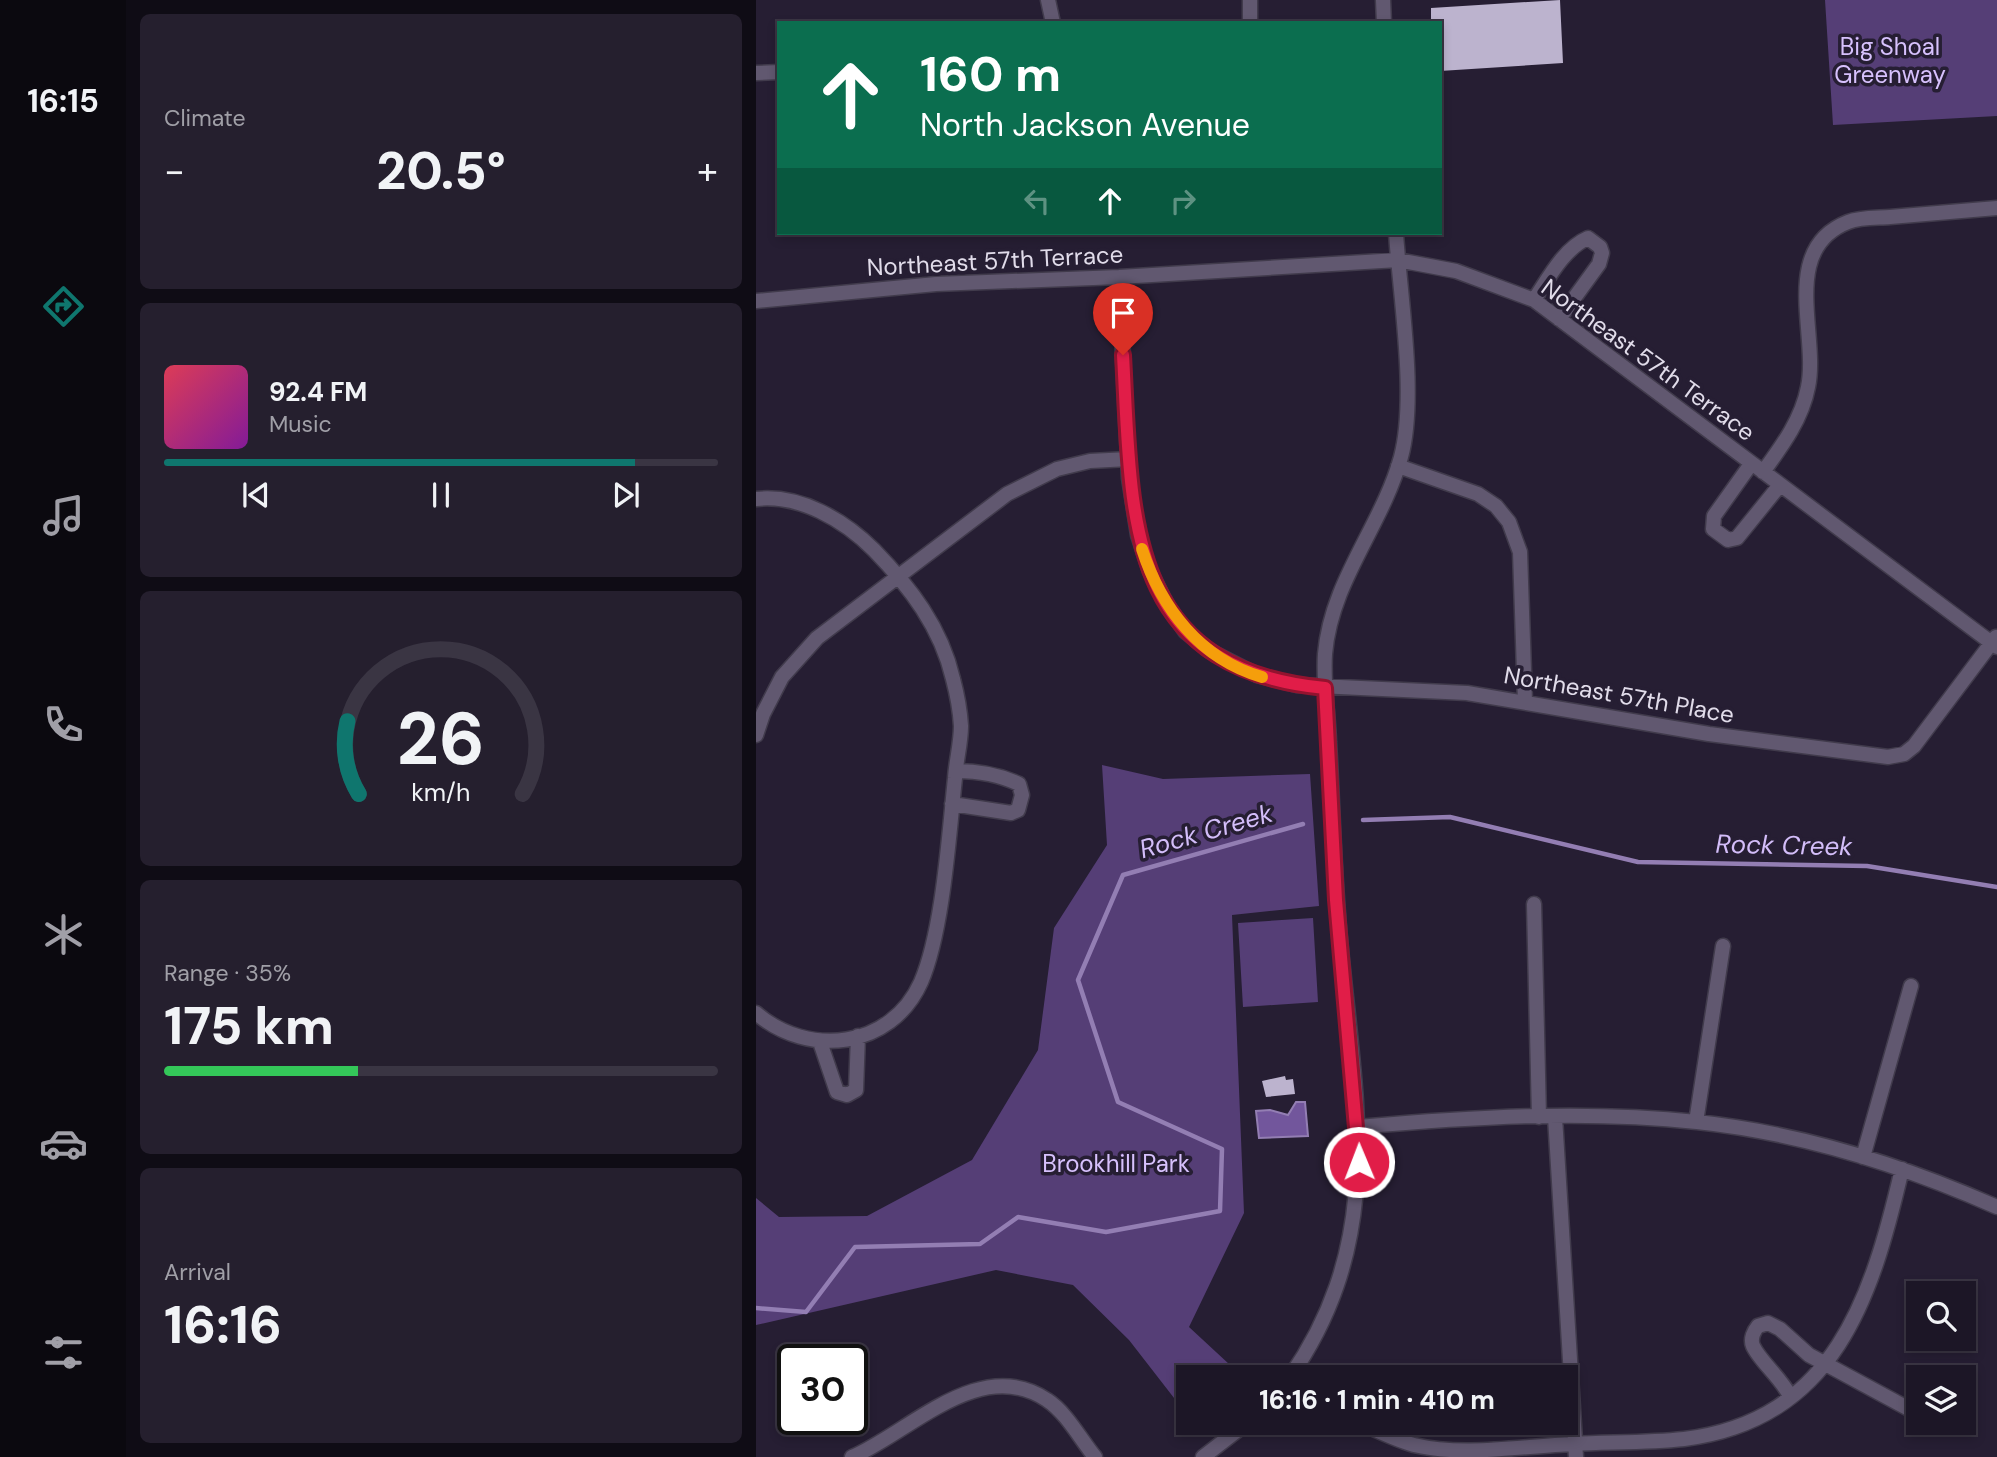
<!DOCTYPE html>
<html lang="en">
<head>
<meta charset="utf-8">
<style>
  body { margin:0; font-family:"DM Sans",sans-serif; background:#251f2e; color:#f1f3f6; height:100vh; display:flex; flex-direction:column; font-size:26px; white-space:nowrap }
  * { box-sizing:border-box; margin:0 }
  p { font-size:23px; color:#a09fa7 }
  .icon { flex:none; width:38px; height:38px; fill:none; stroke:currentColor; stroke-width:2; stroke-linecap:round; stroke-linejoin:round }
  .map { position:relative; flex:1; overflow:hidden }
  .details { display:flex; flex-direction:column; gap:14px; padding:14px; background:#0f0c15; width:630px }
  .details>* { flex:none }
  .banner { position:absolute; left:21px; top:21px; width:665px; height:214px; border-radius:0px; box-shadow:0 4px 10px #0003,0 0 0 2px #3a3543; background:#0b6e4f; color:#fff; overflow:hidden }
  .tools { position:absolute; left:1150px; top:1281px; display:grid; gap:14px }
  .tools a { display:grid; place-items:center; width:70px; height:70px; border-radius:0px; background:#1c1626; box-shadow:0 4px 10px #0003,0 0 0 2px #3a3543; font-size:35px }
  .speed { position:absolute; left:21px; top:1344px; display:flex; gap:14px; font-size:35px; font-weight:700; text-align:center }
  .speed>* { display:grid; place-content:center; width:91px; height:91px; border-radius:50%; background:#1c1626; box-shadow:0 4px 10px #0003,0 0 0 2px #3a3543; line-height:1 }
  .speed .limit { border:4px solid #111; border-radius:10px; background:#fff; color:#111 }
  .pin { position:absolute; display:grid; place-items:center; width:60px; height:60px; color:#fff; margin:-72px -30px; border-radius:50% 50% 50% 0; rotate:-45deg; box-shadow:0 0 7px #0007 }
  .pin .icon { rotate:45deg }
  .me { position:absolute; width:77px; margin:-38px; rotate:359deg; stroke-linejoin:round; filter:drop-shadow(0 0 5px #0008) }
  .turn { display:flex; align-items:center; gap:24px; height:147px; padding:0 28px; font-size:32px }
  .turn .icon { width:91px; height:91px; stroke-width:2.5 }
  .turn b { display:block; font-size:49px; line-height:60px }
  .lanes { display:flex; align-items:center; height:66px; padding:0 28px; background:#0003; justify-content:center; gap:35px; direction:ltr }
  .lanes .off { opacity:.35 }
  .big { font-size:52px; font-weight:800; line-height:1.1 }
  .details .widget { flex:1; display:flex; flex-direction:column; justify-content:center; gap:10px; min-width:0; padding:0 24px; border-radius:10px; background:#251f2e }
  .details .dial { align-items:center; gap:0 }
  .dial svg { height:182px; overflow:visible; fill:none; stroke:#3a3543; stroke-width:7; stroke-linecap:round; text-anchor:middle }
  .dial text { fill:#f1f3f6; stroke:none }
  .song { display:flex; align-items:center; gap:21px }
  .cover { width:84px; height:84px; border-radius:10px; background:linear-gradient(135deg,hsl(350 70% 55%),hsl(290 70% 35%)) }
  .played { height:7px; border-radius:4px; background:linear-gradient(90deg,#0f766e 85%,#3a3543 85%) }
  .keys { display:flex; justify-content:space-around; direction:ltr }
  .heat { display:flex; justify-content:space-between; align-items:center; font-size:38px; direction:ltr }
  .charge { height:10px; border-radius:5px; background:linear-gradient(90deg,#34c759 35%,#3a3543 0) }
  .trip { position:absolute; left:420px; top:1365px; width:402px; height:70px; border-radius:0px; background:#1c1626; box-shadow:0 4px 10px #0003,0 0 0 2px #3a3543; font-weight:800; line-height:70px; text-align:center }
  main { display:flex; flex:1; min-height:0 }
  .tabs { display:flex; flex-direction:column; width:126px; justify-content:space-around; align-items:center; background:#0b090f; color:#a09fa7 }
  .tabs .icon { width:49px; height:49px }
  .tabs .current { color:#0f766e }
  .tabs b { font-size:32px; color:#f1f3f6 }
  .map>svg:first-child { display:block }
  .green { fill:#553e76 }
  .water { fill:#72569c; stroke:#937eb3; stroke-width:2 }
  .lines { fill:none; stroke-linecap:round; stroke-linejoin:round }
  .stream { stroke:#937eb3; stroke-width:4.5 }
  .building { fill:#bcb3ce }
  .minor-casing { stroke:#413b4c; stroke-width:17 }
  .minor { stroke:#615870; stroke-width:14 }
  .route-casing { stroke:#92132f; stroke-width:18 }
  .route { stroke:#e11d48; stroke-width:12 }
  .slow { stroke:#f59e0b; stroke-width:12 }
  .labels { text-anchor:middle; stroke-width:7; stroke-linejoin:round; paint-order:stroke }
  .park-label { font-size:24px; fill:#d7c1fd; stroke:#261e33 }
  .street-label { font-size:24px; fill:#e1dcea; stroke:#261e33 }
  .water-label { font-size:26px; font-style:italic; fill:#d3bdf9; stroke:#261e33 }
</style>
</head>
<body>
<main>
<nav class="tabs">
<b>16:15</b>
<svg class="icon current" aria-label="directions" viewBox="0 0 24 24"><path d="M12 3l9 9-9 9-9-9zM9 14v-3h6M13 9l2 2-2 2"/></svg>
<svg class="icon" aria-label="music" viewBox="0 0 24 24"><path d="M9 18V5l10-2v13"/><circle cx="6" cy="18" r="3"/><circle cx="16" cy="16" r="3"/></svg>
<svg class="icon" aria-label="phone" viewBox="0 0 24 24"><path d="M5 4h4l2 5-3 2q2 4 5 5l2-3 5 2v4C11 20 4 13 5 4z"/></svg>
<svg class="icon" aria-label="climate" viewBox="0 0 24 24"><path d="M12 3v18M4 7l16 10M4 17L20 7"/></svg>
<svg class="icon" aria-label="car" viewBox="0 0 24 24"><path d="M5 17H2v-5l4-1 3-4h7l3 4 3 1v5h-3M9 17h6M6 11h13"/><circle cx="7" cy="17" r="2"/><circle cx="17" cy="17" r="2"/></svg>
<svg class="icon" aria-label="filters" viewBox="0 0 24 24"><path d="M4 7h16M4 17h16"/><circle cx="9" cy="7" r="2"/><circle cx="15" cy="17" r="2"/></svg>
</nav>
<section class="details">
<div class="widget"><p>Climate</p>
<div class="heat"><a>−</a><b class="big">20.5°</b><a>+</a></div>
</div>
<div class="widget">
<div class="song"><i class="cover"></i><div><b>92.4 FM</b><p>Music</p></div></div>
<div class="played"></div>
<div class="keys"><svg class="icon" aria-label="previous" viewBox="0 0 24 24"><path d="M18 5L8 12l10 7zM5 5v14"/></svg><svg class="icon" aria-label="pause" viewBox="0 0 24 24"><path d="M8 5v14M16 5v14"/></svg><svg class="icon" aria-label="next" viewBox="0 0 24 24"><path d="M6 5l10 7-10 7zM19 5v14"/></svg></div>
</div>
<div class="widget dial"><svg viewBox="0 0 100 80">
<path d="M14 69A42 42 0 1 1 86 69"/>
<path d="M14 69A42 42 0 0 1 9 37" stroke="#0f766e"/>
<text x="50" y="56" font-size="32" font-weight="700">26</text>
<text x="50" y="72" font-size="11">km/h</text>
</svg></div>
<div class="widget"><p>Range · 35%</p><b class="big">175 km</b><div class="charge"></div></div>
<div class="widget"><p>Arrival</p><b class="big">16:16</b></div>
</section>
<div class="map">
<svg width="1241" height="1457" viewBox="0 0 1241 1457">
  <rect width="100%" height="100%" fill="#261e33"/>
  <path class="green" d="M1069,0H1241V116L1077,125Z
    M346,765L407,779L554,774L563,906L476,915L488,1213L433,1327L487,1377H432V1416L373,1340L317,1285L240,1270L0,1325V1198L23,1217L111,1216L216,1160L282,1050L298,928L351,845Z
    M557,918L562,1002L487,1007L482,923Z"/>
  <path class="water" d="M540,1102H549L552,1136L503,1138L500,1111L514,1110L532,1115Z"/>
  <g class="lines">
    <path class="stream" d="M607,820L694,817L882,862L1111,866L1241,887
      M0,1308L50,1312L99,1247L224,1244L262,1217L350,1232L464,1211L466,1149L362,1102L322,980L367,875L547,824"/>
  </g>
  <path class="building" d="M804,0L807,63L684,71V23H675V8Z
    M529,1076L530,1080L537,1079L539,1094L510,1097L506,1081Z"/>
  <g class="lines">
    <defs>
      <path id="minor" d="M292,0L297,23
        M627,0L628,23
        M494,23V0
        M0,73L23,72
        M363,277L373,478L382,535L394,571L411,605L429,631L454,651L501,675L541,685L711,693L953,734L1132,757L1148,754L1158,746L1240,637
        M778,300C792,279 808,248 832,238L844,247L846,253L843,264L803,319
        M0,301L180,284L363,277L642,260L700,271L778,300L1241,647
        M995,464L958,516L957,529L972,540L981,538L1024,485
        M642,466L722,494L740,506L753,522L764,552L769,702
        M1007,472C1026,446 1046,419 1052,387C1063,335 1023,249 1092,222C1104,217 1121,218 1134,217C1170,214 1205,211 1241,208
        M0,499C44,494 88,520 118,550C154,587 185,627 197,679C201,694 204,710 205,726C205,743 200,761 199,778C193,834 187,931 165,982C135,1049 52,1058 0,1013
        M0,735L7,714L26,677L61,638L251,494L301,469L334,461L373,459
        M196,804L255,813L262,810L266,795L263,784C242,774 223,771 200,771
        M778,904L783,1117
        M64,1042L81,1092L91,1095L100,1090L102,1036
        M799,1117L820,1457
        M940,1122L967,946
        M602,1127C714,1117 829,1110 941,1122C1045,1133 1146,1165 1241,1207
        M1107,1157L1155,986
        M534,1377C630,1239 600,1105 585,949C578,880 577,811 573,742C572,713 567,683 569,654C575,581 626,526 645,457C661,397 644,297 640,233
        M1034,1396C1025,1378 1003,1360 997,1346C994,1339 998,1331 1002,1326L1012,1323L1024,1329L1053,1355L1153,1409H1162
        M604,1423C622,1431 640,1440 658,1445C708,1457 766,1446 817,1444C853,1442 891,1443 928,1439C1079,1420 1116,1297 1146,1169
        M96,1457C154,1432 224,1355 291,1400C310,1412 325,1440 339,1457
        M447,1457L491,1423"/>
    </defs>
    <use href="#minor" class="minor-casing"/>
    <use href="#minor" class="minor"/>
  </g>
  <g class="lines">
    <defs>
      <path id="route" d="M367,355C376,515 367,669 569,688L580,900L603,1162"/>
    </defs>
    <use href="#route" class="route-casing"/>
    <use href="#route" class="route"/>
    <path class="slow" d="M386,549C405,608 444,659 506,677"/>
  </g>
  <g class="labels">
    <g class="park-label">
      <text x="1134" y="55">Big Shoal<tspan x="1134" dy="28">Greenway</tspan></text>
      <text x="360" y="1172">Brookhill Park</text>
    </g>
    <g class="street-label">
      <text transform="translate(239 261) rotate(-3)" y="8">Northeast 57th Terrace</text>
      <text transform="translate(892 360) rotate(36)" y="8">Northeast 57th Terrace</text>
      <text transform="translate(863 695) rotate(10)" y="8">Northeast 57th Place</text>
    </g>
    <g class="water-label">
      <text transform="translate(450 831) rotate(-16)" y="9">Rock Creek</text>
      <text transform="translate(1028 845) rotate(1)" y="9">Rock Creek</text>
    </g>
  </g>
</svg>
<div class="tools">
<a><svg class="icon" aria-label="search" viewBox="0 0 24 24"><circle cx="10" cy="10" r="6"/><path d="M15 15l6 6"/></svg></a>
<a><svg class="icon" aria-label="layers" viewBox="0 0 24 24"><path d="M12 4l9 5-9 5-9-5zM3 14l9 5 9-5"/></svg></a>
</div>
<div class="speed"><div class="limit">30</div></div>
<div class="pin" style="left:367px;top:355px;background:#d93025"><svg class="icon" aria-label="arrive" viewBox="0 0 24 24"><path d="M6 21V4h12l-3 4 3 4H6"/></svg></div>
<svg class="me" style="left:603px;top:1162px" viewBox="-20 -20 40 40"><circle r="17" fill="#e11d48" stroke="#fff" stroke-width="3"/><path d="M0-11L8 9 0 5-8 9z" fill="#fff"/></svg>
<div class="trip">16:16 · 1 min · 410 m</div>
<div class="banner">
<div class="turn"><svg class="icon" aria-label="ahead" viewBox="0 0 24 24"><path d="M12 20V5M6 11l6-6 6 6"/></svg><div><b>160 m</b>North Jackson Avenue</div></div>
<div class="lanes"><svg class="icon off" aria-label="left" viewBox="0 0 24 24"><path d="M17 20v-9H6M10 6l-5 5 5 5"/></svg><svg class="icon" aria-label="ahead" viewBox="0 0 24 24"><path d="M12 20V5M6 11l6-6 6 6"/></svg><svg class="icon off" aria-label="right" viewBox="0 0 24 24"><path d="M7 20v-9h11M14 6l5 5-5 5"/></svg></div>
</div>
</div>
</main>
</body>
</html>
